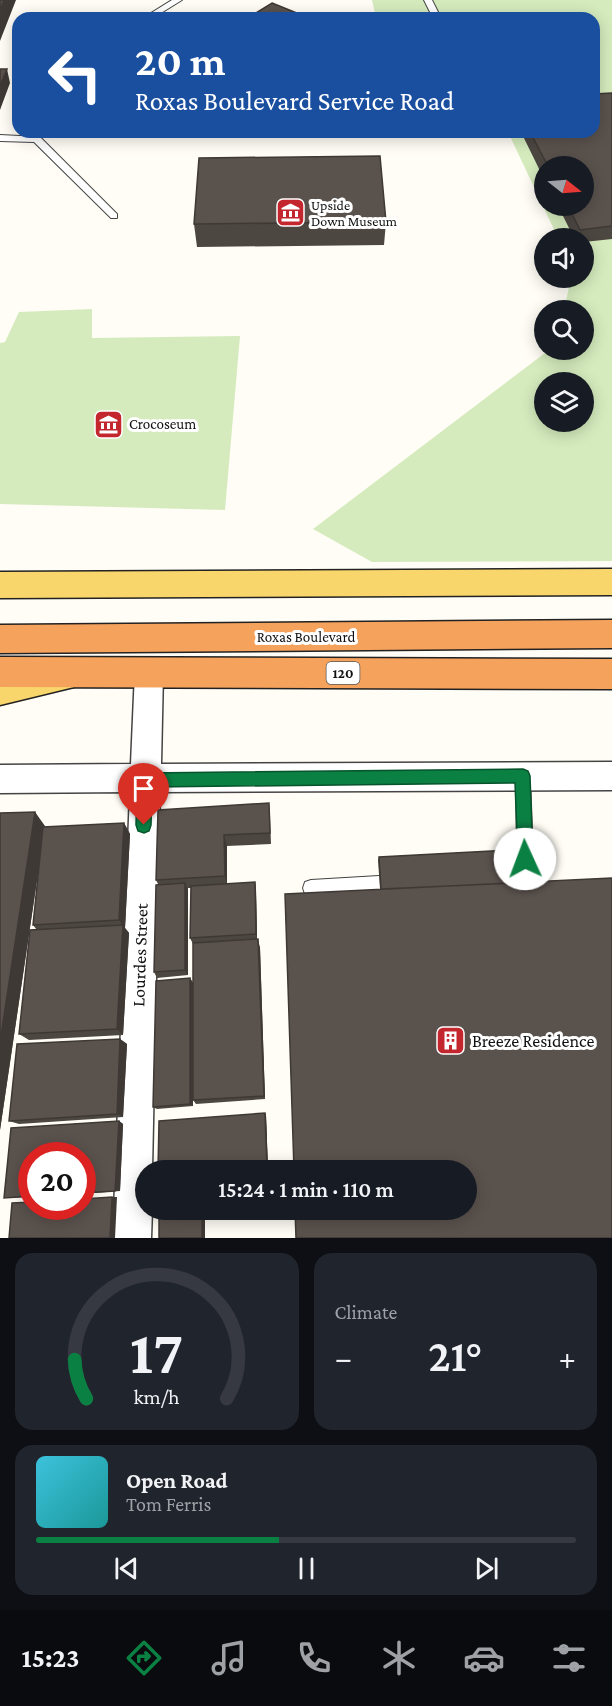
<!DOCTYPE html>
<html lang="en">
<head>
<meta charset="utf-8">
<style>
  body { margin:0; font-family:"Crimson Pro",serif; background:#20242c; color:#f1f3f6; height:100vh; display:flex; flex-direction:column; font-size:22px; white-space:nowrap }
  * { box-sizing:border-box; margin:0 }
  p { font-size:20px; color:#9ea1a6 }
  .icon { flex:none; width:33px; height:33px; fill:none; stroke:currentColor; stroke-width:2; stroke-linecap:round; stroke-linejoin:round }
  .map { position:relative; height:1238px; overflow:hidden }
  .details { display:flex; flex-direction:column; gap:15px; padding:15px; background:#0d0f14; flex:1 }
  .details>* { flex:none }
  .banner { position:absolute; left:12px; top:12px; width:588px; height:126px; border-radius:18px; box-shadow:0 3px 15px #0003; background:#1a4fa0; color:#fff; overflow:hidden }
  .needle { width:39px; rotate:107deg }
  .controls { position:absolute; left:534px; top:156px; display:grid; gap:12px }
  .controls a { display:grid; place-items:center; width:60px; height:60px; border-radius:50%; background:#171b24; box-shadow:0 3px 15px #0003; font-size:30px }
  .speed { position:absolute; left:18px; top:1142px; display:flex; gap:12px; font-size:30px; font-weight:700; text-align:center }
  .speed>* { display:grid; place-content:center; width:78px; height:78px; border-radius:50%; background:#171b24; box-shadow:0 3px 15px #0003; line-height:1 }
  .speed .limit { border:9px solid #d22; background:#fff; color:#111 }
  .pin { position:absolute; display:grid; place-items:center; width:51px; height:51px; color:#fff; margin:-62px -26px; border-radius:50% 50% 50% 0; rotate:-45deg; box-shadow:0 0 6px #0007 }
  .pin .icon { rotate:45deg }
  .me { position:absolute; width:66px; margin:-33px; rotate:358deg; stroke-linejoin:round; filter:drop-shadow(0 0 4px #0008) }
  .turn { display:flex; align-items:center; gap:21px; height:126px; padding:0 24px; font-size:27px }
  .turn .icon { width:78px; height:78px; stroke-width:2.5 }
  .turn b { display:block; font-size:42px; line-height:51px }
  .big { font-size:45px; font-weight:600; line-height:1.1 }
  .details .card { flex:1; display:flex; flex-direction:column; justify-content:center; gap:9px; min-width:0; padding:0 21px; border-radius:18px; background:#20242c }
  .details .dial { align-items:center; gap:0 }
  .dial svg { height:156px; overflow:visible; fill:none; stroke:#363941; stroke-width:7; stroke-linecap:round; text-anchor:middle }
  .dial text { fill:#f1f3f6; stroke:none }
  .song { display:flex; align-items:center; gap:18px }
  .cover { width:72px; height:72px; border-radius:9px; background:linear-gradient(135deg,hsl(190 70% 55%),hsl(180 70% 35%)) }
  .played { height:6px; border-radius:3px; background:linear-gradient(90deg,#0b8043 45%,#363941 45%) }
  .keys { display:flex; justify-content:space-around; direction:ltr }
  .heat { display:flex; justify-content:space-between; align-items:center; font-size:33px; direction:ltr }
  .details .tiles { flex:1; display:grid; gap:15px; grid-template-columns:1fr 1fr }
  .card:last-child { grid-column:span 2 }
  .trip { position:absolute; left:135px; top:1160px; width:342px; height:60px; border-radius:30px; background:#171b24; box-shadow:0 3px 15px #0003; font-weight:600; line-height:60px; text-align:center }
  .dock { display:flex; height:96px; justify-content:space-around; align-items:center; background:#090b0e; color:#9ea1a6 }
  .dock .icon { width:42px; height:42px }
  .dock .active { color:#0b8043 }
  .dock b { font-size:27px; color:#f1f3f6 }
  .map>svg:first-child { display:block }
  .green { fill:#d5ebbd; fill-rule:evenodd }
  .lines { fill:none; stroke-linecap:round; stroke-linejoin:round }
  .lane-casing { stroke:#444; stroke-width:2 }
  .street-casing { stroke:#444; stroke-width:3 }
  .primary-casing { stroke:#222; stroke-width:3 }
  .highway-casing { stroke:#222; stroke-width:3 }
  .lane { fill:#fff; fill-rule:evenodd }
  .street { fill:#fff; fill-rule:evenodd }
  .primary { fill:#f9d66b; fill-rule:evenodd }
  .highway { fill:#f5a25d; fill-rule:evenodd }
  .wall { fill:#4d4742 }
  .shaded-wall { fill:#3f3936 }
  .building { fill:#5a524d; stroke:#3f3936; stroke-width:1.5 }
  .route { fill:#0b8043; stroke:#07532c; stroke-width:1.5 }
  .labels { text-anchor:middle; stroke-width:6; stroke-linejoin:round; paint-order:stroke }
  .far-poi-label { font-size:14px; fill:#111; stroke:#fff; text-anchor:start }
  .shield { fill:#fff; stroke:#585858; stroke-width:1.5 }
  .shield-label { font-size:14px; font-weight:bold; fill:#111 }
  .poi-label { font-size:15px; fill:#111; stroke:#fff; text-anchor:start }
  .street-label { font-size:15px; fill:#111; stroke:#fff }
  .near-street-label { font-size:18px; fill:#111; stroke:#fff }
  .near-poi-label { font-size:18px; fill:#111; stroke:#fff; text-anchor:start }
</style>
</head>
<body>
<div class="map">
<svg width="612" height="1238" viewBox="0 0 612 1238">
  <rect width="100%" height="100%" fill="#fffdf5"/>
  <path class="green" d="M372,0H612V561L372,562L313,529L549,350H584V310H564L571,278H584V238H558L508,132H594V18H376ZM544,166H584V206H544ZM544,382H584V422H544Z
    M92,309V338L240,336L225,510L0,504V343L5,342L19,312Z"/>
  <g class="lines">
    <defs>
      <path id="lane" d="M172,0H182L153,18H143Z
        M424,0H432L441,18H433Z
        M0,135L40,137L117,214V218H111L34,142L0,141Z
        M523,769L528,771L530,776L533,859L527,877L512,886L506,884L504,878C507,870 514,867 517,859L516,776L518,771Z
        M379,876L385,878L387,884L385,890L379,892L311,896L305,894L303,888L305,882L311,880Z"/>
      <path id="street" d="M149,660L159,663L163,672L161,764L612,762V790L160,792L152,1170H146V1209H152L151,1238H113L130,792L0,793V765L131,764L135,672L139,663Z"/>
      <path id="primary" d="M612,569V595L0,598V572Z
        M62,661L74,665L79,676L74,687L0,705V675Z"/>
      <path id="highway" d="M612,620V648L0,653V625Z
        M0,657L612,659V689L0,687Z"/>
    </defs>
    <use href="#lane" class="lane-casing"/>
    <use href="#street" class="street-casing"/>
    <use href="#primary" class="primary-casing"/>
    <use href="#highway" class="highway-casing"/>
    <use href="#lane" class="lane"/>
    <use href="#street" class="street"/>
    <use href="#primary" class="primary"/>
    <use href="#highway" class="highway"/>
  </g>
  <path class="wall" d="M612,93V239L584,242V238H574L558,206H584V166H544V179L521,132H594Z
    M386,222L384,245L197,247L194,224Z
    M158,810L270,815L271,844L227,846V884L255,882L256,889L257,939L260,948L265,1099L196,1104L193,1100V1106L157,1109L153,1107L190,978L193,983V944L190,938L191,888H188V975L157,978L154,972L158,884L156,880Z
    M35,812L44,827L124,823L130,834L125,928L129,933L123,1035L29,1040L19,1034L37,930L33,925L40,860L0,1130V813Z
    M510,850L380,889L378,860L379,857Z
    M120,1039L127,1044L123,1117L19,1124L9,1121Z
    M265,1113L266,1115L268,1169L251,1170H158Z
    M119,1121L123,1124L120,1191L82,1194V1155H32V1197L4,1198L11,1128Z"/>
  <path class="shaded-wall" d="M4,0H16L0,41V10Z
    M7,69L10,83L0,110V86Z
    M35,812L45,826L0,1130V1042Z
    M124,823L130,834L125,928L129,933L123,1035L117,1029L123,926L119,920Z
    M224,835L227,846V886L225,876Z
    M255,882L256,889L257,940L256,934Z
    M185,883L188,890V975L185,970Z
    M258,939L260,948L265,1099L264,1096Z
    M190,978L193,983V1106L190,1104Z
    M120,1039L127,1044L123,1117L117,1114Z
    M265,1113L266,1115L268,1169L267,1168Z
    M119,1121L123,1124L120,1191H115Z
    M112,1197H117L115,1238H110Z
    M202,1209H205V1238H202Z"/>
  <path class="building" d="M0,0H4L0,10Z
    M272,3L309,18H248Z
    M0,69H7L0,86Z
    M612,93V226L580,230L568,206H584V166H548L530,132H594V94Z
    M380,156L386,222L194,224L199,158Z
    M269,803L270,833L224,835L225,876L156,880L158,810Z
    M35,812L0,1042V813Z
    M124,823L119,920L33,925L43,827Z
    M510,850L515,883L381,889L379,857Z
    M612,878V1238H296L295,1209H466V1170H294L285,894Z
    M255,882L256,934L190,938L191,886Z
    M185,883V970L154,972L156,885Z
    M123,925L117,1029L19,1034L30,930Z
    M258,939L264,1096L193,1100V943Z
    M190,978V1104L153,1107L156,981Z
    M120,1039L117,1114L9,1121L17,1044Z
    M265,1113L267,1168L236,1170H158L159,1121Z
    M119,1121L115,1191L82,1193V1155H32V1196L4,1198L11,1128Z
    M112,1197L110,1238H9L12,1203L32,1202V1206H82V1199Z
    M159,1209H202V1238H159Z"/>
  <path class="route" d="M523,769L528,771L530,776L533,859L531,864L525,867L520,864L518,859L515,783L152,787L151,825L149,831L144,833L138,831L136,825L137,780L139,775L145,773Z"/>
  <defs>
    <symbol id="museum-square" viewBox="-11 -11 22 22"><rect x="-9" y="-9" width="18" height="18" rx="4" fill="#c4262e" stroke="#fff"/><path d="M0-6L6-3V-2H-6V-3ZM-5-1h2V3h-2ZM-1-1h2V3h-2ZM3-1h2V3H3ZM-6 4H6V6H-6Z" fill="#fff"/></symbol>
    <symbol id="building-square" viewBox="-11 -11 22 22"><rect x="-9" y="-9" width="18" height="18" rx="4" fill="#c4262e" stroke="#fff"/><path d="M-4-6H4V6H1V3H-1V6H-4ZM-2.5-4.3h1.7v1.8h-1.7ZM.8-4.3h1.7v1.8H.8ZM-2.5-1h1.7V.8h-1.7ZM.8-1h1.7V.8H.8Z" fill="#fff"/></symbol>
  </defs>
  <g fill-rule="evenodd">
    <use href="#museum-square" x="274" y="196" width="33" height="33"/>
    <use href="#museum-square" x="92" y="408" width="33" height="33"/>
    <use href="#building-square" x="434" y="1024" width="33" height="33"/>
  </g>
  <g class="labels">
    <g class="far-poi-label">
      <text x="311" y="210">Upside<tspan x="311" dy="16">Down Museum</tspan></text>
    </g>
    <rect class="shield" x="326.5" y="662" width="33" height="22" rx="4.5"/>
    <g class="shield-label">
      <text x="343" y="678">120</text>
    </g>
    <g class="poi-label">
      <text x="129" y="429">Crocoseum</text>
    </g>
    <g class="street-label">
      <text x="306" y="642">Roxas Boulevard</text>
    </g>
    <g class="near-street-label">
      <text transform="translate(140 955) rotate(-88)" y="6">Lourdes Street</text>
    </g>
    <g class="near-poi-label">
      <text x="472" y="1047">Breeze Residence</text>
    </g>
  </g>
</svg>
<div class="controls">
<a><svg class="needle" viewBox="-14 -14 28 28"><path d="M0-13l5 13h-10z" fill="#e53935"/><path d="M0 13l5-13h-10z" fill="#9ea1a6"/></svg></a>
<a><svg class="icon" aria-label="sound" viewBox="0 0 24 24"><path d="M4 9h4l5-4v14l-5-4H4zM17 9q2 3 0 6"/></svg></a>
<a><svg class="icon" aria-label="search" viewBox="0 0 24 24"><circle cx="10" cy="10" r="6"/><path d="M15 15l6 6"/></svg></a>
<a><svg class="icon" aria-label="layers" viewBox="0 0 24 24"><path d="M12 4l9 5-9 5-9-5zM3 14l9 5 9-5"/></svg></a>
</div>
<div class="speed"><div class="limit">20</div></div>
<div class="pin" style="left:144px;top:825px;background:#d93025"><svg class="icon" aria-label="arrive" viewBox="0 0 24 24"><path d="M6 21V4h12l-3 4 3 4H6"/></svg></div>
<svg class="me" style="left:525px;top:859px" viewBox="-20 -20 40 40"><circle r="19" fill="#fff"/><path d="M0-13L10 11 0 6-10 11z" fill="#0b8043"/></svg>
<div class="trip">15:24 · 1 min · 110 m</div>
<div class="banner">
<div class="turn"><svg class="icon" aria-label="left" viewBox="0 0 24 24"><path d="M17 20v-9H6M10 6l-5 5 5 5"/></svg><div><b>20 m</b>Roxas Boulevard Service Road</div></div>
</div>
</div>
<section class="details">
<div class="tiles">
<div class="card dial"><svg viewBox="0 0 100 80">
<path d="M14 69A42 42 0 1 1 86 69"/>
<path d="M14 69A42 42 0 0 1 8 49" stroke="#0b8043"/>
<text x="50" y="56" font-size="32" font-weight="700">17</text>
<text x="50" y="72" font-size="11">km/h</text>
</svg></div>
<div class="card"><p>Climate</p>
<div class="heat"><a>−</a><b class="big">21°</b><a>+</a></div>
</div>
<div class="card">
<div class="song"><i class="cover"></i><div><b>Open Road</b><p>Tom Ferris</p></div></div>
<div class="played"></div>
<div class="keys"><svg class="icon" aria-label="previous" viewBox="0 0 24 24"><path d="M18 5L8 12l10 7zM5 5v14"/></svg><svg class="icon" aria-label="pause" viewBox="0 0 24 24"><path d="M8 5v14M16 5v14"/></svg><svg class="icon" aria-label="next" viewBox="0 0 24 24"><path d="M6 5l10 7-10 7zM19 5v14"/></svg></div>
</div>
</div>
</section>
<nav class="dock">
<b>15:23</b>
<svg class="icon active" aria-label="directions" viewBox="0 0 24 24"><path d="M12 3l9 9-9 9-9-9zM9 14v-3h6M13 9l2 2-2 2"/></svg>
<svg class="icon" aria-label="music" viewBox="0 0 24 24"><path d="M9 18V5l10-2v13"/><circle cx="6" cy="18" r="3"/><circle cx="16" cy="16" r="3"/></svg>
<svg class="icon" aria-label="phone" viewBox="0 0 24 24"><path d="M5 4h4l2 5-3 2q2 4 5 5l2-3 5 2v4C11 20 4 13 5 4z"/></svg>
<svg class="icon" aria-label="climate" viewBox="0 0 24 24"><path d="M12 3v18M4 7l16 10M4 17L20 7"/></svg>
<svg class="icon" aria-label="car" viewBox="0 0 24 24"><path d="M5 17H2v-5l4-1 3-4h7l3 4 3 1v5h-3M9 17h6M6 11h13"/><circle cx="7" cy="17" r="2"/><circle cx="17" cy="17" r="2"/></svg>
<svg class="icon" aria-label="filters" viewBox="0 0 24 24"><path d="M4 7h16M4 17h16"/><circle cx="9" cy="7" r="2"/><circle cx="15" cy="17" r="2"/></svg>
</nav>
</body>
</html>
